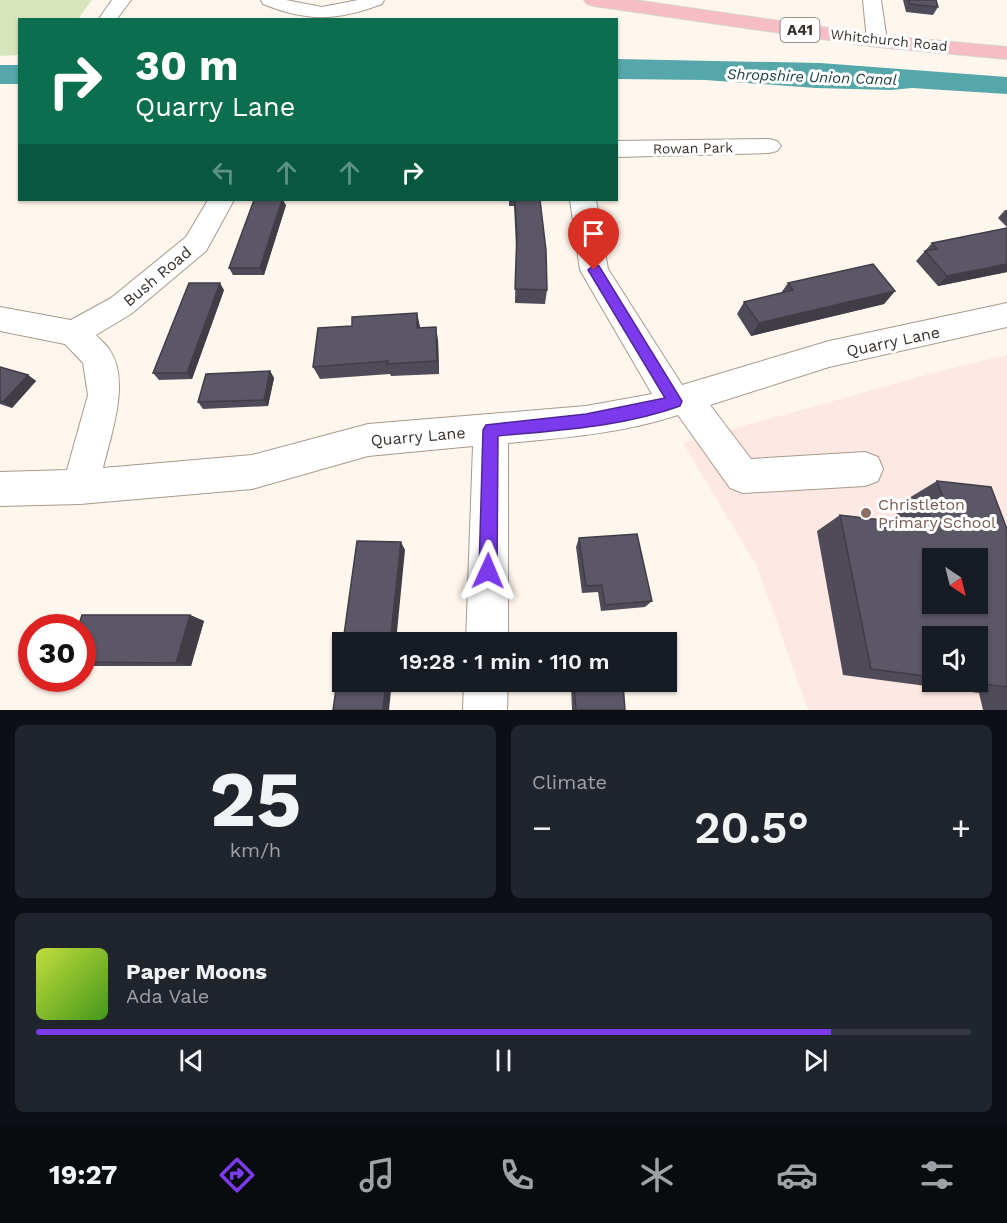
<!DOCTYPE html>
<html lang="en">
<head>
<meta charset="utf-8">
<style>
  body { margin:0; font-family:"Work Sans",sans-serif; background:#20242c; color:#f1f3f6; height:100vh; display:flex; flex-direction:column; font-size:22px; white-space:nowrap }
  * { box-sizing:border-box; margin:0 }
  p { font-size:20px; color:#9ea1a6 }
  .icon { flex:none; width:33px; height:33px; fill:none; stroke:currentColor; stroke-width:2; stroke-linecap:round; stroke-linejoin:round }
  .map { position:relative; height:710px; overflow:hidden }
  .drawer { display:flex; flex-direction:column; gap:15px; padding:15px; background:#0d0f14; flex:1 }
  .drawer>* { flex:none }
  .top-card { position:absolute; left:18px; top:18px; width:600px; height:183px; border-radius:0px; box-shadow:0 2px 4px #0004; background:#0b6e4f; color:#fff; overflow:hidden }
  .needle { width:39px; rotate:145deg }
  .tools { position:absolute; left:922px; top:548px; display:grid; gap:12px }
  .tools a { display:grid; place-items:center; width:66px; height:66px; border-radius:0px; background:#171b24; box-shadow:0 2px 4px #0004; font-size:30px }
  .speed { position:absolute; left:18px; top:614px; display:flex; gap:12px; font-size:30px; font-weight:700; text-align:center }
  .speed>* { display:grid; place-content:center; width:78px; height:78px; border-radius:50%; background:#171b24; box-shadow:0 2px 4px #0004; line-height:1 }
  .speed .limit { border:9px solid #d22; background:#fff; color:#111 }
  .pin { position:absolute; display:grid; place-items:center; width:51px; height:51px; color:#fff; margin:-62px -26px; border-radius:50% 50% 50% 0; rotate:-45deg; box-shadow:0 0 6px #0007 }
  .pin .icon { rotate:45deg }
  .me { position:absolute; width:66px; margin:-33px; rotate:1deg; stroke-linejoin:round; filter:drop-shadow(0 0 4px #0008) }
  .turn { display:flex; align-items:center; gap:21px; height:126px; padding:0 18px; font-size:27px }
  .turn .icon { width:78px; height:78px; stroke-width:2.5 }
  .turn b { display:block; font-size:42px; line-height:51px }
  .lanes { display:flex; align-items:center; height:57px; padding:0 18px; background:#0003; justify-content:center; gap:30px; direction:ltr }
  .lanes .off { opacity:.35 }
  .big { font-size:45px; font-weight:600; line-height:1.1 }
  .drawer .card { flex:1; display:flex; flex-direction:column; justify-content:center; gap:9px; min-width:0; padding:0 21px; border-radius:9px; background:#20242c }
  .drawer .dial { align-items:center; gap:0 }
  .dial b { font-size:78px; line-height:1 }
  .song { display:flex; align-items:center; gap:18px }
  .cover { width:72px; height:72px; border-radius:9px; background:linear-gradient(135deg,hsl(70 70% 55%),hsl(100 70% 35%)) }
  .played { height:6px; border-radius:3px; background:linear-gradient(90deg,#7c3aed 85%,#363941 85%) }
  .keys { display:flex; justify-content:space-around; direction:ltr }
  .heat { display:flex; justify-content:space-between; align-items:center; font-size:33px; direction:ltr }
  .drawer .tiles { flex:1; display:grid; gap:15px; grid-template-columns:1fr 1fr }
  .card:last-child { grid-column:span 2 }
  .trip { position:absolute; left:332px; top:632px; width:345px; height:60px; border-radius:0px; background:#171b24; box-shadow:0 2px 4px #0004; font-weight:600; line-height:60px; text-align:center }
  .dock { display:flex; height:96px; justify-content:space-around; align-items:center; background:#090b0e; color:#9ea1a6 }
  .dock .icon { width:42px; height:42px }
  .dock .current { color:#7c3aed }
  .dock b { font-size:27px; color:#f1f3f6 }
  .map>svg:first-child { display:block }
  .education { fill:#fde8e3; fill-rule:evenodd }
  .green { fill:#d8e5bc }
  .water { fill:#55a7aa }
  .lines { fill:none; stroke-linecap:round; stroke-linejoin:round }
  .minor-casing { stroke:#a7998c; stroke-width:2 }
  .highway-casing { stroke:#d7d6d5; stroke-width:2 }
  .minor { fill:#fff; fill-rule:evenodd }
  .highway { fill:#f6bdc5; fill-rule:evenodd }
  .wall { fill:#4f4b58; fill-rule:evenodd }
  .shaded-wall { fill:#403d47 }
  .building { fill:#5c5766; stroke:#403d47; stroke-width:1.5; fill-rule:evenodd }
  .route { fill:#7c3aed; stroke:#51269a; stroke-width:1.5 }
  .education-dot { fill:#8d6e63; stroke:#fff; stroke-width:2 }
  .labels { text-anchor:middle; stroke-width:6; stroke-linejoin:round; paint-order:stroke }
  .far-street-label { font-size:14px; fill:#37312c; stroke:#fff }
  .shield { fill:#fff; stroke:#736f6b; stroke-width:1.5 }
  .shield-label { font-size:15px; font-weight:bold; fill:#37312c }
  .far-water-label { font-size:15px; font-style:italic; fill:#194142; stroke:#fff }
  .street-label { font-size:16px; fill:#37312c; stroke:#fff }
  .education-label { font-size:16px; fill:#785e54; stroke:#fff; text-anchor:start }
</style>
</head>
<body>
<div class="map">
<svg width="1007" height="710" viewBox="0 0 1007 710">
  <rect width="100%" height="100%" fill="#fff6ed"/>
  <path class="education" d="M1007,355V710H808L757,566L683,443L944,370ZM933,558H978V603H933ZM933,636H978V681H933Z"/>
  <path class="green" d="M0,0H92L78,19L20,20L19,55L0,56Z"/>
  <path class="water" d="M617,59L820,63L1007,77V94L912,88L891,90L816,88L705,80L617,79Z
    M0,65H19V84H0Z"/>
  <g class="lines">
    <defs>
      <path id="minor" d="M112,0H131L116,20H98Z
        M261,0H286L322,7L358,0H384L382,4C337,21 308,22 263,4Z
        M863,0H881L887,41L884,45H870L867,41Z
        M769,139L777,141L781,146L777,151L769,153L616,157V141Z
        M208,200H234L206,251L131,314L96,335C100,340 106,344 109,349C131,379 111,435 103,468L252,455L368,424L586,406L652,394L580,270L570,200H596L608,269L682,385L829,341L1007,303V327L829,367L710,405L751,459L865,452L878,457L883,469L878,481L865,486L743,493L730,488L678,415C623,433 566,438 508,443V642H466L473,446L368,456L252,489L80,504L0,506V472L67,470L88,395L83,363L65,344L0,331V307L71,320L111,298L186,237Z
        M464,681H508L507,710H463Z"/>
      <path id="highway" d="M584,0H634L877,35L1007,47V59L877,47L594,6L587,4Z"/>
    </defs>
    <use href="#minor" class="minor-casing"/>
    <use href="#highway" class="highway-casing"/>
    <use href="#minor" class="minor"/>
    <use href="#highway" class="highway"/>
  </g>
  <path class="wall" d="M903,0H936L938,7L933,15L906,12Z
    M509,200H540L547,290L545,304L515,303L516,248L514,206H509Z
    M286,205L264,275H233L229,268Z
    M1005,210H1007V227L998,218Z
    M1007,228V272L938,286L916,261L932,243Z
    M788,283L895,291L884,304L751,336L737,314L744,302L781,293Z
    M224,290L192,379L159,380L153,373Z
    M417,313L420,328L438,340L439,374L391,376L390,374L320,379L313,367L352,326Z
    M0,367L28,375L36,381L12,408L0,404Z
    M270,371L274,378L268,406L203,409L198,402Z
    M937,481L1007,529V710H983L979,693L843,675L817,531L840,515L898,522L896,514L911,505L909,498ZM933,636L978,681H933Z
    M579,538L652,601L645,607L601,611L598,592L582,593L576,547Z
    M190,615L204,621L191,666H82V627Z
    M574,683L625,710H572L571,686Z"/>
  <path class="shaded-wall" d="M282,200H283L286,205L264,275L260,268Z
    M1007,264V272L938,286L947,276Z
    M220,283L224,290L192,379L187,373Z
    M895,291L884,304L751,336L759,323Z
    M417,313L420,327V342L417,328Z
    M436,327L438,340L439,374L437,361Z
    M270,371L274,378L268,406L264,400Z
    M28,375L36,381L12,408L3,402Z
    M401,542L405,550L396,642H390Z
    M190,615L204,621L191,666L176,663Z
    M386,681H392L389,710H383Z"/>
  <path class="building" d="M909,0H936L938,7L910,4Z
    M254,200H282L260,268H229Z
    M515,200H540L546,250L547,290L515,289L517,234Z
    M1007,228V264L947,276L925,251L937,249L932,243Z
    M873,264L895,291L759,323L744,302L793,290L788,283Z
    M189,283H220L187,373H153Z
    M417,313V328L436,327L437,361L387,364L388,361L313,367L318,328L352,326V317Z
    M0,367L28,375L3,402L0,401Z
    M270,371L264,400L198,402L206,374Z
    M937,481L991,487L1007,529V687L960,681H978V636H933V677L871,669L840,515L933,526L924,498L944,500ZM933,558H978V603H933Z
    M637,534L652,601L605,605L602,585L586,586L579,538Z
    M357,541L401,542L390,642H343Z
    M82,615H190L176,663L82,662V627H78Z
    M342,647V681H386L383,710H333Z
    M574,683L623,684L625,710H576Z"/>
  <path class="route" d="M594,265L599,266L682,401L680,406C622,427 559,430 498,436L497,571L494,577L488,580L482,577L479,571L483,430L486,425L586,414L665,398L588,270Z"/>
  <circle class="education-dot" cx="866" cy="513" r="6"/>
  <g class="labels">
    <g class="far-street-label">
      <text transform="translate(889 40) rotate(6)" y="5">Whitchurch Road</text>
      <text transform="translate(693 148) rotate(-1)" y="5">Rowan Park</text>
    </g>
    <rect class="shield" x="780.5" y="18" width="39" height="24" rx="4.5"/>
    <g class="shield-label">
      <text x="800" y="35">A41</text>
    </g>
    <g class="far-water-label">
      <text transform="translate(812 77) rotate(2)" y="5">Shropshire Union Canal</text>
    </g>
    <g class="street-label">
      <text transform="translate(157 276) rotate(-40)" y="6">Bush Road</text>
      <text transform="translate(893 341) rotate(-12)" y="6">Quarry Lane</text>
      <text transform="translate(418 436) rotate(-5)" y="6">Quarry Lane</text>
    </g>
    <g class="education-label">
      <text x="878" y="510">Christleton<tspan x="878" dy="18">Primary School</tspan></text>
    </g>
  </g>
</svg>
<div class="tools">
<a><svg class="needle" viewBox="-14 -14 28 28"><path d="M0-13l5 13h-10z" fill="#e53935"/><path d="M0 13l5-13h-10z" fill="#9ea1a6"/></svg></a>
<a><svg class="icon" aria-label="sound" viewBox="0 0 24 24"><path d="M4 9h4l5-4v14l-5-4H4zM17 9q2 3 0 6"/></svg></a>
</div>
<div class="speed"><div class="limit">30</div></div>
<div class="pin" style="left:594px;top:270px;background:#d93025"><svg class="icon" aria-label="arrive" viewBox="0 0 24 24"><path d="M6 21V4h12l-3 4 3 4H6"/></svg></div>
<svg class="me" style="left:488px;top:571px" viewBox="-20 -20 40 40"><path d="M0-17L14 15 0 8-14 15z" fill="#7c3aed" stroke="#fff" stroke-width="4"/></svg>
<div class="trip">19:28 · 1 min · 110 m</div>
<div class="top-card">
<div class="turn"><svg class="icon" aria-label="right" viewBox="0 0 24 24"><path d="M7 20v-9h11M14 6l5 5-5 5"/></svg><div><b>30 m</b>Quarry Lane</div></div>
<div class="lanes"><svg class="icon off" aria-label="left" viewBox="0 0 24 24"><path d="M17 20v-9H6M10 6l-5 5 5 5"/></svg><svg class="icon off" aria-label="ahead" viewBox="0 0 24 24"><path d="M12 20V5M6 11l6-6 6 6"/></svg><svg class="icon off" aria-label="ahead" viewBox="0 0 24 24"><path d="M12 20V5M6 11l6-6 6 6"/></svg><svg class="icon" aria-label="right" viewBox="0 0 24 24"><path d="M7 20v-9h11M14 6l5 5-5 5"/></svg></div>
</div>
</div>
<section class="drawer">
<div class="tiles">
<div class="card dial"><b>25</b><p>km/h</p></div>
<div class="card"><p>Climate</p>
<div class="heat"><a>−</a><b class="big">20.5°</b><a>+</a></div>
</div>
<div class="card">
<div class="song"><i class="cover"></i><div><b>Paper Moons</b><p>Ada Vale</p></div></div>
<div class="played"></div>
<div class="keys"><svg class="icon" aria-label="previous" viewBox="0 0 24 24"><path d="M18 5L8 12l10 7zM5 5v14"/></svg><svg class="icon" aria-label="pause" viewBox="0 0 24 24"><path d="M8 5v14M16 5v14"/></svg><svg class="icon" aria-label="next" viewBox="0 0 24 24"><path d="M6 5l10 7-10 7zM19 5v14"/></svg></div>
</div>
</div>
</section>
<nav class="dock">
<b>19:27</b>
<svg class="icon current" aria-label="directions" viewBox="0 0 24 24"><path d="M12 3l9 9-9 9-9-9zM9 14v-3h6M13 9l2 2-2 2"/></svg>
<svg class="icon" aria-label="music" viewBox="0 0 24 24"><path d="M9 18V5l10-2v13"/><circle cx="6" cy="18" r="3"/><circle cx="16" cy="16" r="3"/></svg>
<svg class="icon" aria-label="phone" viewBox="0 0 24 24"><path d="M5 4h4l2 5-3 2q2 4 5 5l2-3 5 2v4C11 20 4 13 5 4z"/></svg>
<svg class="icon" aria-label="climate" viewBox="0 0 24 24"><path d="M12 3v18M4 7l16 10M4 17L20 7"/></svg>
<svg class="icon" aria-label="car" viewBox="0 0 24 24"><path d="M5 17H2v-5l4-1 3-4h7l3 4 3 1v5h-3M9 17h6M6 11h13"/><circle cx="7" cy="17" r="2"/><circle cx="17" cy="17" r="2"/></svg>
<svg class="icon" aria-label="filters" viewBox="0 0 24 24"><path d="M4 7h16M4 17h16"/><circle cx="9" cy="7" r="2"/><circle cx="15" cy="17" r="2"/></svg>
</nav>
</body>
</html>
